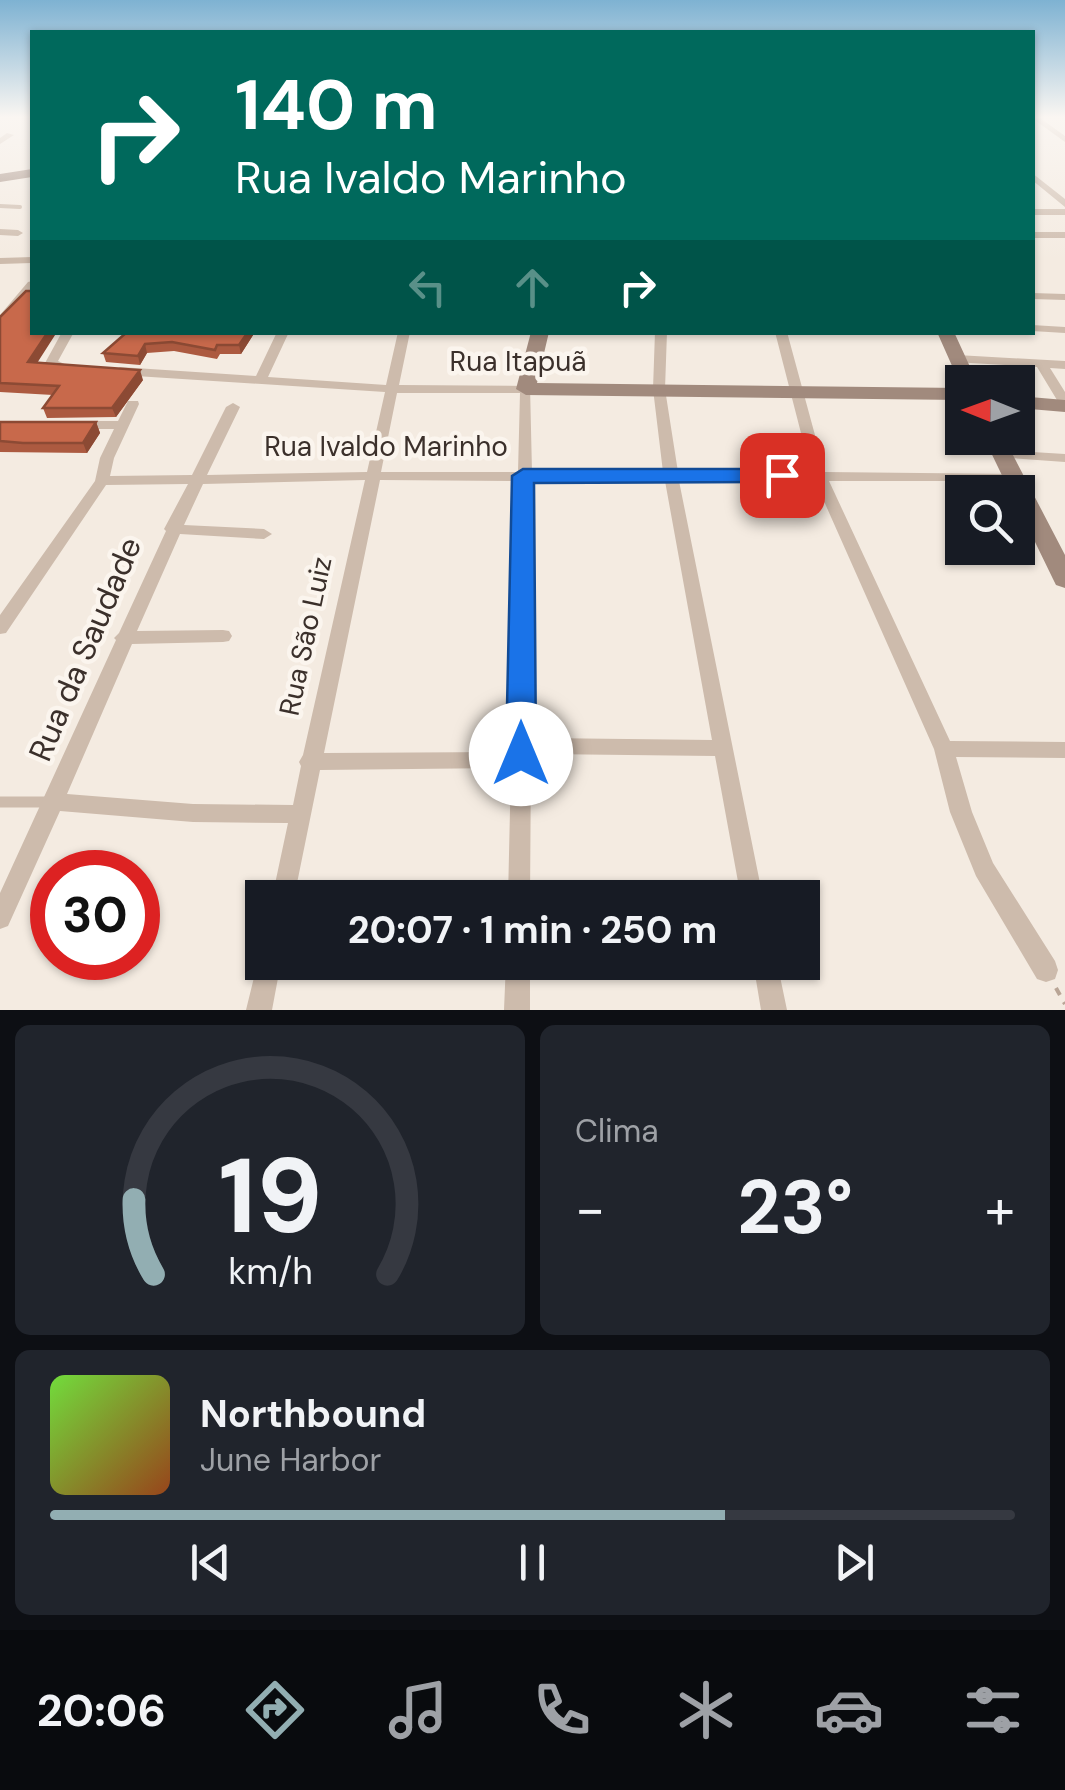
<!DOCTYPE html>
<html lang="pt">
<head>
<meta charset="utf-8">
<style>
  body { margin:0; font-family:"DM Sans",sans-serif; background:#20242c; color:#f1f3f6; height:100vh; display:flex; flex-direction:column; font-size:38px; white-space:nowrap }
  * { box-sizing:border-box; margin:0 }
  p { font-size:32px; color:#9ea1a6 }
  .icon { flex:none; width:55px; height:55px; fill:none; stroke:currentColor; stroke-width:2; stroke-linecap:round; stroke-linejoin:round }
  .map { position:relative; height:1010px; overflow:hidden }
  .panel { display:flex; flex-direction:column; gap:15px; padding:15px; background:#0d0f14; flex:1 }
  .panel>* { flex:none }
  .guide { position:absolute; left:30px; top:30px; width:1005px; height:305px; border-radius:0px; box-shadow:0 2px 8px #0004; background:#00695c; color:#fff; overflow:hidden }
  .needle { width:65px; rotate:271deg }
  .controls { position:absolute; left:945px; top:365px; display:grid; gap:20px }
  .controls a { display:grid; place-items:center; width:90px; height:90px; border-radius:0px; background:#171b24; box-shadow:0 2px 8px #0004; font-size:50px }
  .speed { position:absolute; left:30px; top:850px; display:flex; gap:20px; font-size:50px; font-weight:700; text-align:center }
  .speed>* { display:grid; place-content:center; width:130px; height:130px; border-radius:50%; background:#171b24; box-shadow:0 2px 8px #0004; line-height:1 }
  .speed .limit { border:15px solid #d22; background:#fff; color:#111 }
  .pin { position:absolute; display:grid; place-items:center; width:85px; height:85px; color:#fff; margin:-42px; border-radius:20px; box-shadow:0 5px 15px #0006 }
  .me { position:absolute; width:110px; margin:-55px; rotate:0deg; stroke-linejoin:round; filter:drop-shadow(0 0 8px #0008) }
  .turn { display:flex; align-items:center; gap:35px; height:210px; padding:0 40px; font-size:45px }
  .turn .icon { width:130px; height:130px; stroke-width:2.5 }
  .turn b { display:block; font-size:70px; line-height:85px }
  .lanes { display:flex; align-items:center; height:95px; padding:0 40px; background:#0003; justify-content:center; gap:50px; direction:ltr }
  .lanes .off { opacity:.35 }
  .big { font-size:75px; font-weight:700; line-height:1.1 }
  .panel .card { flex:1; display:flex; flex-direction:column; justify-content:center; gap:15px; min-width:0; padding:0 35px; border-radius:15px; background:#20242c }
  .panel .dial { align-items:center; gap:0 }
  .dial svg { height:260px; overflow:visible; fill:none; stroke:#363941; stroke-width:7; stroke-linecap:round; text-anchor:middle }
  .dial text { fill:#f1f3f6; stroke:none }
  .song { display:flex; align-items:center; gap:30px }
  .cover { width:120px; height:120px; border-radius:15px; background:linear-gradient(135deg,hsl(100 70% 55%),hsl(20 70% 35%)) }
  .played { height:10px; border-radius:5px; background:linear-gradient(90deg,#92aeb2 70%,#363941 70%) }
  .keys { display:flex; justify-content:space-around; direction:ltr }
  .heat { display:flex; justify-content:space-between; align-items:center; font-size:55px; direction:ltr }
  .panel .tiles { flex:1; display:grid; gap:15px; grid-template-columns:1fr 1fr }
  .card:last-child { grid-column:span 2 }
  .trip { position:absolute; left:245px; top:880px; width:575px; height:100px; border-radius:0px; background:#171b24; box-shadow:0 2px 8px #0004; font-weight:700; line-height:100px; text-align:center }
  .tabs { display:flex; height:160px; justify-content:space-around; align-items:center; background:#090b0e; color:#9ea1a6 }
  .tabs .icon { width:70px; height:70px }
  .tabs .active { color:#92aeb2 }
  .tabs b { font-size:45px; color:#f1f3f6 }
  .map>svg:first-child { display:block }
  .lines { fill:none; stroke-linecap:round; stroke-linejoin:round }
  .path { stroke:#b9a596; stroke-width:4; stroke-dasharray:8 8; stroke-linecap:butt }
  .lane-far1 { stroke:#cdbbac; stroke-width:4 }
  .lane { stroke:#cdbbac; stroke-width:11 }
  .street { fill:#cdbbac; fill-rule:evenodd }
  .secondary { fill:#a18a7d; fill-rule:evenodd }
  .wall { fill:#ac5a40 }
  .shaded-wall { fill:#8c4a34 }
  .building { fill:#c8694b; stroke:#8c4a34; stroke-width:2.5 }
  .route { fill:#1a73e8; stroke:#114b97; stroke-width:2.5 }
  .labels { text-anchor:middle; stroke-width:9; stroke-linejoin:round; paint-order:stroke }
  .street-label { font-size:28px; fill:#3b302b; stroke:#fbf5ee }
  .near-street-label { font-size:32px; fill:#3b302b; stroke:#fbf5ee }
</style>
</head>
<body>
<div class="map">
<svg width="1065" height="1010" viewBox="0 0 1065 1010">
  <rect width="100%" height="100%" fill="#f4ebe1"/>
  <g class="lines">
    <path class="path" d="M1056,988L1065,1004"/>
    <path class="lane-far1" d="M0,206L20,207"/>
    <path class="lane" d="M0,802H51"/>
    <path class="street" d="M1032,118H1040L1065,136V142Z
      M7,133L14,135L0,144V138Z
      M1032,173L1065,199V207L1032,180Z
      M1032,209H1065V215H1032Z
      M0,229L18,230L23,233L18,236L0,235Z
      M1032,232H1065V238H1032Z
      M32,257V263L0,264V258Z
      M32,281V290L4,324L0,325V315L28,282Z
      M1032,293L1065,294V300L1032,299Z
      M1032,325L1065,327V333L1032,331Z
      M62,332H74L58,361L73,368L67,372L45,363Z
      M277,332H289L268,377L386,385L398,332H410L399,385L530,386L532,472H663L653,389L655,332H667L665,389L678,472H811L775,332H787L825,472L1015,474L1017,477L1010,481H829L950,741L1065,742V758L956,757L972,812L993,863L1055,961L1058,970L1055,979L1046,982L1037,979L976,876L950,812L934,749L815,481H679L763,898H741L715,756L542,754L531,758L530,898H508L511,766L503,768L320,770L294,898H272L288,823L193,822L60,811L8,926L0,929V893L116,640L114,638L119,633L166,531L164,529L188,484L106,485L6,633L0,634V615L95,481L100,458L114,429H79L72,425L79,421H118L128,401H138L139,404L114,458L110,476L192,475L226,407L233,403L240,407L207,475L367,472L385,392L120,375L114,371L120,367L256,376ZM397,393H520L518,472H381ZM365,480L303,755L299,762L301,766L293,805L193,804L67,794L132,644L223,642L229,641L232,636L229,631L223,630L137,631L180,534L264,539L272,534L264,529L184,525L203,484ZM380,480L517,481L511,749L503,752L324,753ZM532,481H665L712,740L542,738L531,742Z
      M957,355L1065,361V369L1050,368L1065,392V406L1060,405L1037,367L953,362L951,359Z
      M1002,450L1065,454V462L997,457L995,454L997,451Z
      M260,953H262V962H281L272,1010H246Z
      M506,962H530V1010H504Z
      M753,962H777L787,1010H761Z"/>
    <path class="secondary" d="M32,169V177L0,182V174Z
      M531,332H549L537,383L962,388V400L526,395L516,389Z
      M937,332H954L977,382H962L961,386Z
      M1018,396L1065,400V412L1018,408Z
      M984,438H1004L1065,555V588L1056,585L1053,579L1018,507V492H1010Z"/>
  </g>
  <path class="wall" d="M0,317L37,362L143,380L116,417L47,418L43,408L53,395L0,392Z
    M127,332H255L241,354H220L217,359L174,351L147,353L140,365L106,362L103,353Z
    M0,422H96L100,433L87,453L0,452Z"/>
  <path class="shaded-wall" d="M48,332H57L32,371L28,362Z
    M248,332H255L241,354L239,345Z
    M145,344L147,353L140,365L138,356Z
    M140,370L143,380L116,417L112,408Z
    M96,422L100,433L87,453L83,443Z"/>
  <path class="building" d="M26,291H32V332H48L28,362L140,370L112,408H43L59,386L0,383V317Z
    M127,332H248L239,345H217L215,350L172,342L145,344L138,356L103,353Z
    M0,422H96L83,443H23L0,441Z"/>
  <linearGradient id="sky" x2="0" y2="1"><stop stop-color="#7eb2d2"/><stop offset="0.45" stop-color="#faf6f2"/><stop offset="1" stop-color="#faf6f2" stop-opacity="0"/></linearGradient>
  <rect width="1065" height="260" fill="url(#sky)"/>
  <path class="route" d="M523,469H782L792,475L782,482L534,483L536,754L532,763L521,766L511,763L506,754L512,476Z"/>
  <g class="labels">
    <g class="street-label">
      <text x="518" y="371">Rua Itapuã</text>
      <text x="386" y="456">Rua Ivaldo Marinho</text>
      <text transform="translate(305 636) rotate(-78)" y="10">Rua São Luiz</text>
    </g>
    <g class="near-street-label">
      <text transform="translate(85 649) rotate(-67)" y="11">Rua da Saudade</text>
    </g>
  </g>
</svg>
<div class="controls">
<a><svg class="needle" viewBox="-14 -14 28 28"><path d="M0-13l5 13h-10z" fill="#e53935"/><path d="M0 13l5-13h-10z" fill="#9ea1a6"/></svg></a>
<a><svg class="icon" aria-label="search" viewBox="0 0 24 24"><circle cx="10" cy="10" r="6"/><path d="M15 15l6 6"/></svg></a>
</div>
<div class="speed"><div class="limit">30</div></div>
<div class="pin" style="left:782px;top:475px;background:#d93025"><svg class="icon" aria-label="arrive" viewBox="0 0 24 24"><path d="M6 21V4h12l-3 4 3 4H6"/></svg></div>
<svg class="me" style="left:521px;top:754px" viewBox="-20 -20 40 40"><circle r="19" fill="#fff"/><path d="M0-13L10 11 0 6-10 11z" fill="#1a73e8"/></svg>
<div class="trip">20:07 · 1 min · 250 m</div>
<div class="guide">
<div class="turn"><svg class="icon" aria-label="right" viewBox="0 0 24 24"><path d="M7 20v-9h11M14 6l5 5-5 5"/></svg><div><b>140 m</b>Rua Ivaldo Marinho</div></div>
<div class="lanes"><svg class="icon off" aria-label="left" viewBox="0 0 24 24"><path d="M17 20v-9H6M10 6l-5 5 5 5"/></svg><svg class="icon off" aria-label="ahead" viewBox="0 0 24 24"><path d="M12 20V5M6 11l6-6 6 6"/></svg><svg class="icon" aria-label="right" viewBox="0 0 24 24"><path d="M7 20v-9h11M14 6l5 5-5 5"/></svg></div>
</div>
</div>
<section class="panel">
<div class="tiles">
<div class="card dial"><svg viewBox="0 0 100 80">
<path d="M14 69A42 42 0 1 1 86 69"/>
<path d="M14 69A42 42 0 0 1 8 46" stroke="#92aeb2"/>
<text x="50" y="56" font-size="32" font-weight="700">19</text>
<text x="50" y="72" font-size="11">km/h</text>
</svg></div>
<div class="card"><p>Clima</p>
<div class="heat"><a>−</a><b class="big">23°</b><a>+</a></div>
</div>
<div class="card">
<div class="song"><i class="cover"></i><div><b>Northbound</b><p>June Harbor</p></div></div>
<div class="played"></div>
<div class="keys"><svg class="icon" aria-label="previous" viewBox="0 0 24 24"><path d="M18 5L8 12l10 7zM5 5v14"/></svg><svg class="icon" aria-label="pause" viewBox="0 0 24 24"><path d="M8 5v14M16 5v14"/></svg><svg class="icon" aria-label="next" viewBox="0 0 24 24"><path d="M6 5l10 7-10 7zM19 5v14"/></svg></div>
</div>
</div>
</section>
<nav class="tabs">
<b>20:06</b>
<svg class="icon active" aria-label="directions" viewBox="0 0 24 24"><path d="M12 3l9 9-9 9-9-9zM9 14v-3h6M13 9l2 2-2 2"/></svg>
<svg class="icon" aria-label="music" viewBox="0 0 24 24"><path d="M9 18V5l10-2v13"/><circle cx="6" cy="18" r="3"/><circle cx="16" cy="16" r="3"/></svg>
<svg class="icon" aria-label="phone" viewBox="0 0 24 24"><path d="M5 4h4l2 5-3 2q2 4 5 5l2-3 5 2v4C11 20 4 13 5 4z"/></svg>
<svg class="icon" aria-label="climate" viewBox="0 0 24 24"><path d="M12 3v18M4 7l16 10M4 17L20 7"/></svg>
<svg class="icon" aria-label="car" viewBox="0 0 24 24"><path d="M5 17H2v-5l4-1 3-4h7l3 4 3 1v5h-3M9 17h6M6 11h13"/><circle cx="7" cy="17" r="2"/><circle cx="17" cy="17" r="2"/></svg>
<svg class="icon" aria-label="filters" viewBox="0 0 24 24"><path d="M4 7h16M4 17h16"/><circle cx="9" cy="7" r="2"/><circle cx="15" cy="17" r="2"/></svg>
</nav>
</body>
</html>
